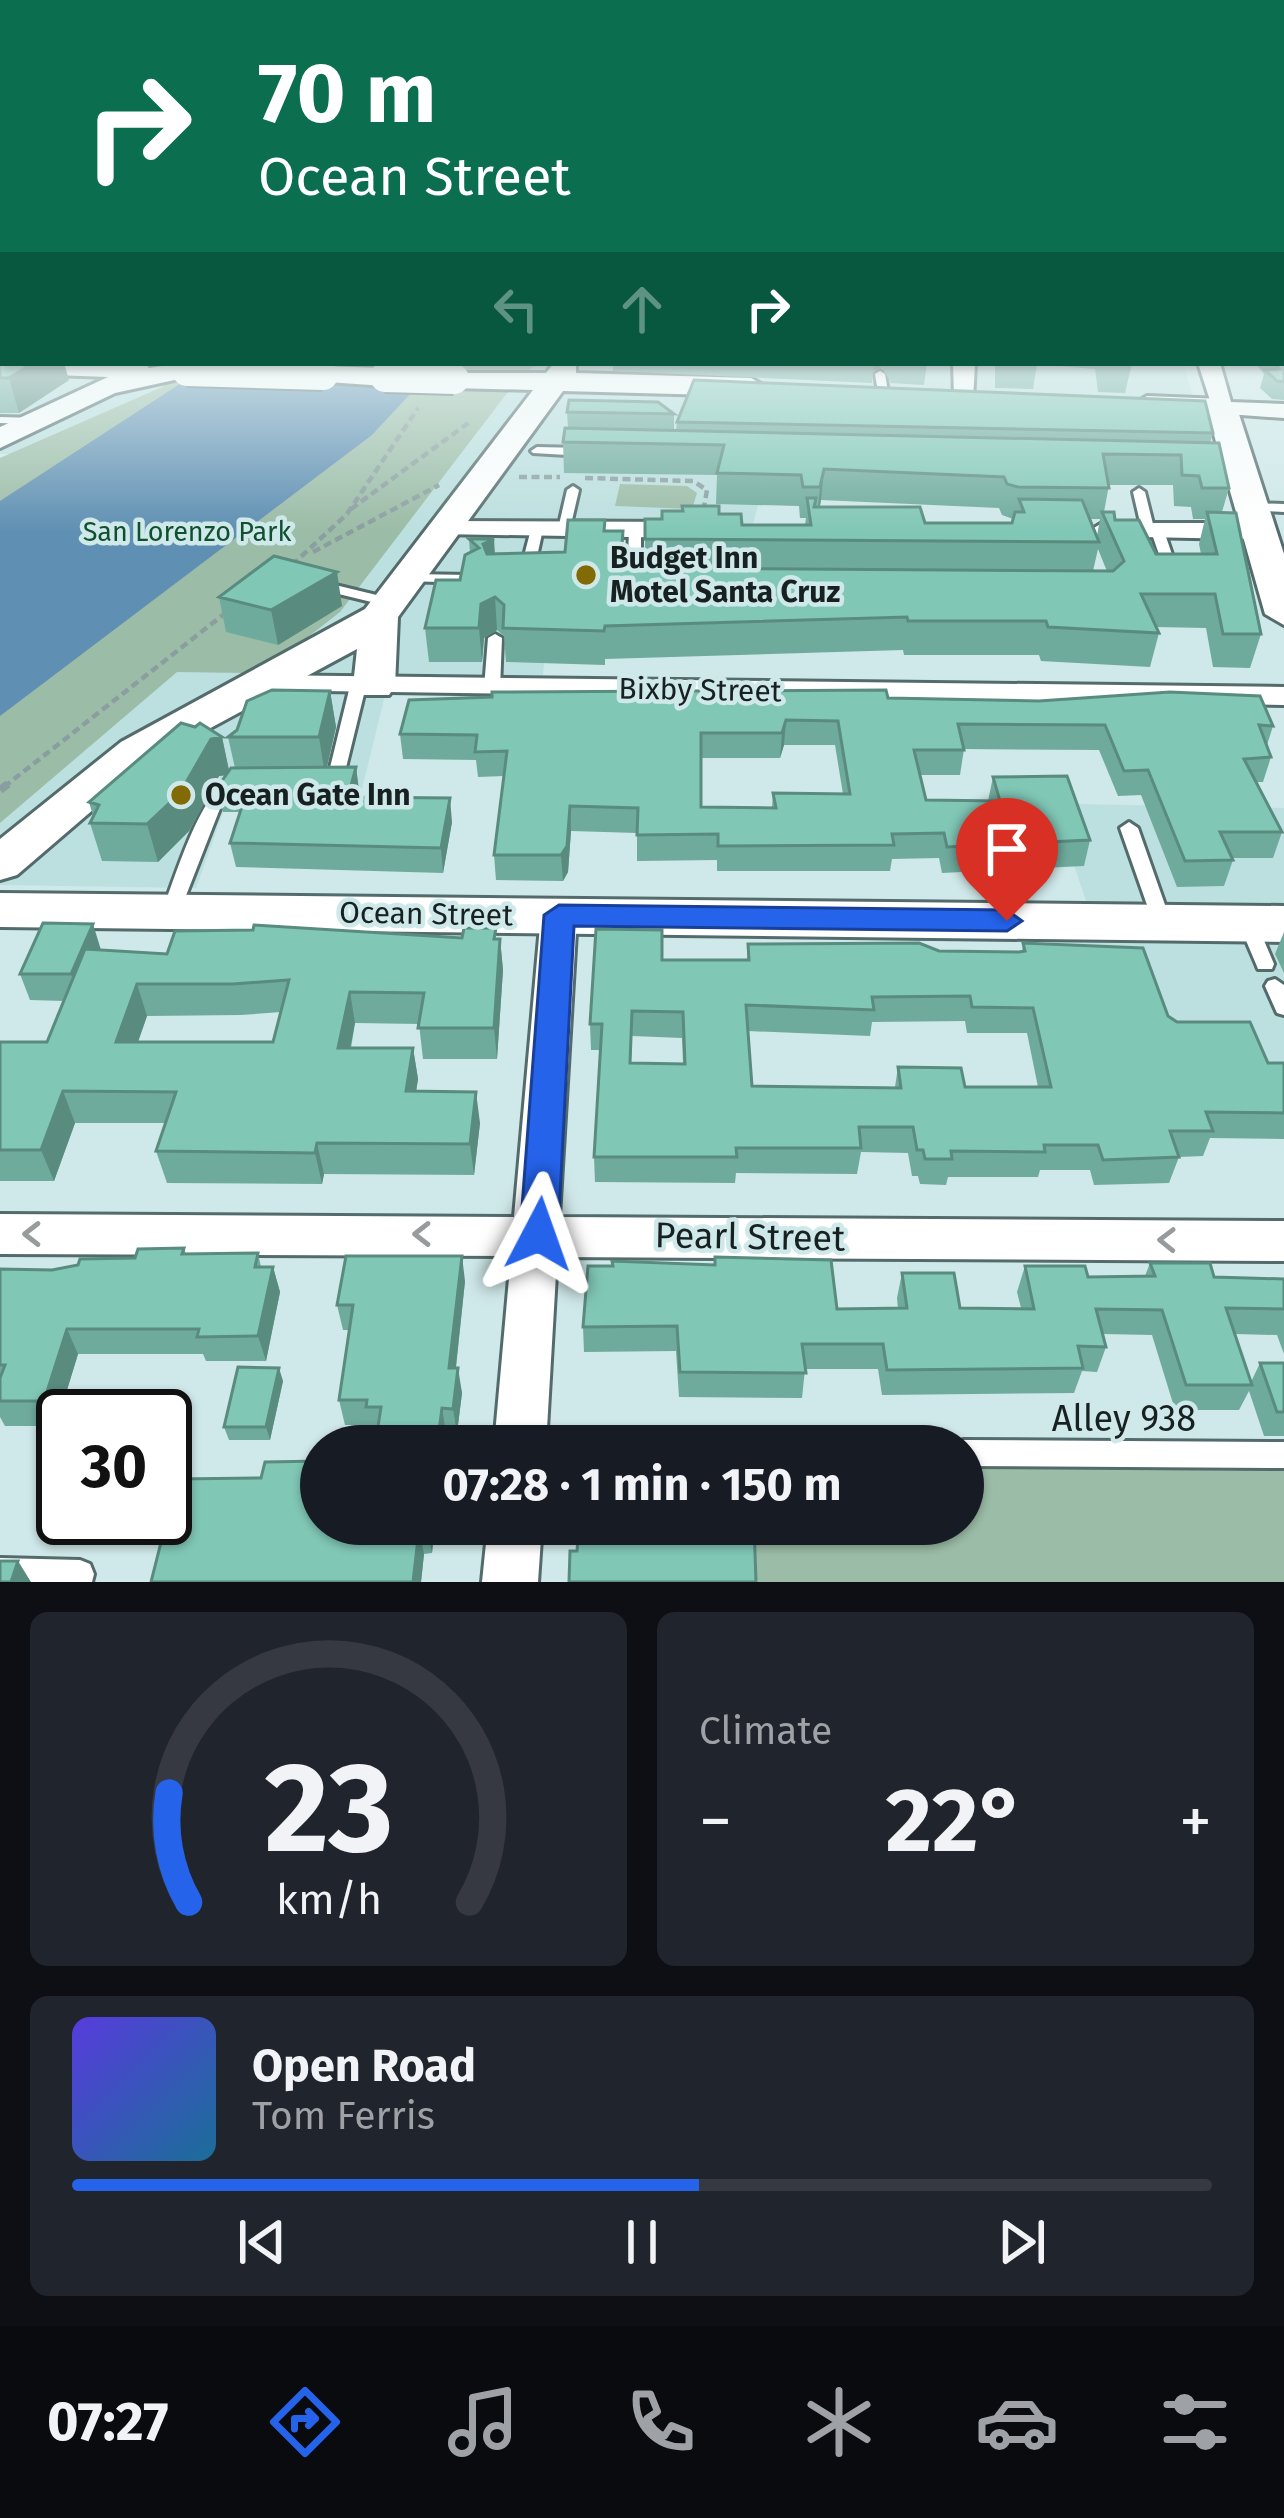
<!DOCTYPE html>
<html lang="en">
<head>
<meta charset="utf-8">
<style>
  body { margin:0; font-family:"Fira Sans",sans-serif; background:#20242c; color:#f1f3f6; height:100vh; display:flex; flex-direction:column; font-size:45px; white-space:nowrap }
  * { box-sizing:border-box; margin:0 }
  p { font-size:39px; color:#9ea1a6 }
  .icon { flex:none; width:66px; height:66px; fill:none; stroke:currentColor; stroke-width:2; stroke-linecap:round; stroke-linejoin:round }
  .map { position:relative; height:1582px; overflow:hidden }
  .details { display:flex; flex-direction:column; gap:30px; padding:30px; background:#0d0f14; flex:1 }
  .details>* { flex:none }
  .hud { position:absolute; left:0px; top:0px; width:1284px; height:366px; box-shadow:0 3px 9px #0004; background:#0b6e4f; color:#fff; overflow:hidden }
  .speed { position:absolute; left:36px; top:1389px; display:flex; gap:24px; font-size:60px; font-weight:700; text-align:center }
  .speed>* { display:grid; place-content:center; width:156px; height:156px; border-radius:50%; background:#171b24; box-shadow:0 3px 9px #0004; line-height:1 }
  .speed .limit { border:6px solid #111; border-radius:18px; background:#fff; color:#111 }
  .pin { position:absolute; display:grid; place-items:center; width:102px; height:102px; color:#fff; margin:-123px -51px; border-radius:50% 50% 50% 0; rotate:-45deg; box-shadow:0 0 12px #0007 }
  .pin .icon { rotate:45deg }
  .me { position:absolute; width:132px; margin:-66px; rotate:4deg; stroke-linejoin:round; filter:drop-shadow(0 0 9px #0008) }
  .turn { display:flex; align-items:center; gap:42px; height:252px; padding:0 60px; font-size:54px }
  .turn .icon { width:156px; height:156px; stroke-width:2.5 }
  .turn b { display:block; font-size:84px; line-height:102px }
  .lanes { display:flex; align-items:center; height:114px; padding:0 60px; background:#0003; justify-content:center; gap:60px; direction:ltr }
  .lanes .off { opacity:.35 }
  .big { font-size:90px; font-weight:700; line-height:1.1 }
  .details .tile { flex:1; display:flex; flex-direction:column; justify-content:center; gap:18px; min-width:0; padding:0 42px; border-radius:18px; background:#20242c }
  .details .dial { align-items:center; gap:0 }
  .dial svg { height:312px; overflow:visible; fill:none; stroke:#363941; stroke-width:7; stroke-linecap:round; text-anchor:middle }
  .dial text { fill:#f1f3f6; stroke:none }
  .song { display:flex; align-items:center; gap:36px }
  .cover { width:144px; height:144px; border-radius:18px; background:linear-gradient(135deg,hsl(250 70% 55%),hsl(200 70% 35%)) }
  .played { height:12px; border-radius:6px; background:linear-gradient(90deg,#2563eb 55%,#363941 55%) }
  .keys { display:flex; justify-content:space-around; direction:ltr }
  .heat { display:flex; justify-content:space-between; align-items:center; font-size:66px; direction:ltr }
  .details .tiles { flex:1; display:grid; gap:30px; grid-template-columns:1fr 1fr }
  .tile:last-child { grid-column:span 2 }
  .trip { position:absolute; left:300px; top:1425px; width:684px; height:120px; border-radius:60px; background:#171b24; box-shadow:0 3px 9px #0004; font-weight:700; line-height:120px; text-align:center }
  .tab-bar { display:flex; height:192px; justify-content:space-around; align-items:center; background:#090b0e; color:#9ea1a6 }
  .tab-bar .icon { width:84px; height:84px }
  .tab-bar .current { color:#2563eb }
  .tab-bar b { font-size:54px; color:#f1f3f6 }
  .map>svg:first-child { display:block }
  .built { fill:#bcdfdf }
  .green { fill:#9bbca6 }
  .water { fill:#5f8fb2 }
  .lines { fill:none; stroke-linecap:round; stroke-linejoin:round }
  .lane-casing { stroke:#546b6c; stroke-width:6 }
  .street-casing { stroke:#546b6c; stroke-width:6 }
  .secondary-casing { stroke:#546b6c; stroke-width:6 }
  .path-far1 { stroke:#8b9e9f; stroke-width:4.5; stroke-dasharray:8 4.5; stroke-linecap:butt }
  .path { stroke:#8b9e9f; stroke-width:8; stroke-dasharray:14 8; stroke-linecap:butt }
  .lane { fill:#fff; fill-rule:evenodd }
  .street { fill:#fff; fill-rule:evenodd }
  .secondary { fill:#fff; fill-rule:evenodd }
  .secondary-bridge-casing { stroke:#546b6c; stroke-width:34; stroke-linecap:butt }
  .secondary-bridge { stroke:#fff; stroke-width:30 }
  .wall { fill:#6fab9d; fill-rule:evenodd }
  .shaded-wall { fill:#5a8b7f }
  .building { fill:#81c7b6; stroke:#5a8b7f; stroke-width:3; fill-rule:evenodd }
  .oneway { stroke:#979b9c }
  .route { fill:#2563eb; stroke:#184099; stroke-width:3 }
  .poi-dot { fill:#826b05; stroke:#cfe8e9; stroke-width:4.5 }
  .labels { text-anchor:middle; stroke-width:9; stroke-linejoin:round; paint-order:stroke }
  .far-park-label { font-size:27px; fill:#105030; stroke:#cfe8e9 }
  .poi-label { font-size:30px; font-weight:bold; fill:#182122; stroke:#cfe8e9; text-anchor:start }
  .street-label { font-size:30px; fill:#182122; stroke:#cfe8e9 }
  .near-street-label { font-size:36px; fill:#182122; stroke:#cfe8e9 }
</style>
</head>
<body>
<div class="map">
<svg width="1284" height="1582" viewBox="0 0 1284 1582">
  <rect width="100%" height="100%" fill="#cfe8e9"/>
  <path class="built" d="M0,310L3,363H198L162,387L14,454H0Z
    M537,363H1184L1195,407L773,451L751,531H617L550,608L541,692L386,691L361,793H230L196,888L0,885V823L176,672L206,636Z
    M1051,796H1076L1077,804L1284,808V1075L1091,1074L1045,926L1094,925Z"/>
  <path class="green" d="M198,363H537L517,380L340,612L299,644L246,673L177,672L0,823V458L162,387Z
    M620,484L687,486L697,493L692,509L615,506Z
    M963,1465L1284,1467V1582H757L753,1524H963Z"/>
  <path class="water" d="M212,363H439L372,435L0,716V501Z"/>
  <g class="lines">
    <defs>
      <path id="lane" d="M880,371L885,374L888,392L883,395L878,392L875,374Z
        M0,417L34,418L40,421L34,424L0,423Z
        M537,447L584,448L590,452L584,456L533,453L531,451Z
        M573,486L579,490L570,529L564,533L558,529L567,490Z
        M1139,488L1145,492L1154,528H1163L1164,531L1177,569L1175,572H1165L1152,534H1143L1142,531L1133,492Z
        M1251,503L1284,504V512L1247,510V504Z
        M537,525L543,529L533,575L526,579L521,578L519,575L531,529Z
        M635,526L641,530V587L634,591L627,587L629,530Z
        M411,574L470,575L477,579L470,583L406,581L404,578Z
        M323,582L397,600L399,603L392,607L318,589L316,586Z
        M495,634L502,638L500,688L492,693L484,688L488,638Z
        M358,681L366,686L342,784L334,789L326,784L350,686Z
        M231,778L239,783L221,806L180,911L177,915H165L162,911C176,876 199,795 231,778Z
        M1129,822L1138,828L1171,922L1168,927H1156L1153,922L1120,828Z
        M1248,918L1254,919L1257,924L1274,964L1272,969H1258L1256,964L1239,924L1242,919Z
        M1275,979L1284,985V1015L1277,1013L1265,986L1268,981Z
        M963,1440L1284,1442V1468L963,1466V1446H953Z
        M0,1558L80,1560L90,1564L94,1574L92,1582H0Z"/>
      <path id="street" d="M953,363H975L973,401L954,396Z
        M1198,363H1220L1231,402L1284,404V418L1214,413Z
        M446,521L691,522L704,530L691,538L437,534V524Z
        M1102,523H1243L1256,531L1243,539L1093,536L1089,531Z
        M259,675L1284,687V705L248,690L244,684Z
        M559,902L572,906L577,915L559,1217L1284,1221V1261L557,1257L546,1446H494L511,1256L0,1254V1214L514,1217L541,915L546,906Z
        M488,1524H542L538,1582H482Z"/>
      <path id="secondary" d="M0,355L3,363H145L149,368L181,363L193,371L188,377L115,393L0,448V427L108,377L0,373Z
        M554,363H576V373L751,378L766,387L751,396L563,391L398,617L395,686L389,695H359L353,686L357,649L151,760L17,875L0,880V839L121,742L365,609L533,390L454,388L439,379L444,373H546Z
        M323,366L385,368L400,377L385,386L313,381L308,375Z
        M1147,396L1222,399L1237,408L1284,554V625L1265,614L1209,417L1136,411L1132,405Z
        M0,893L1284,906V942L0,927Z"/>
    </defs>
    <use href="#lane" class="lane-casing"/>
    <use href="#street" class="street-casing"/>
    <use href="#secondary" class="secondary-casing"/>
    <path class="path-far1" d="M519,477H560
      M585,478L693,481L707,490L703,513
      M351,509L471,421
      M313,552L439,485
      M292,565L347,514L418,408
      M4,787L228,611"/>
    <path class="path" d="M0,790L8,784"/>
    <use href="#lane" class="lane"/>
    <use href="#street" class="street"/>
    <use href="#secondary" class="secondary"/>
    <defs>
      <path id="secondary-bridge" d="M187,371L323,375
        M385,377L454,379"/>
    </defs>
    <use href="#secondary-bridge" class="secondary-bridge-casing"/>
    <use href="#secondary-bridge" class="secondary-bridge"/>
  </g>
  <path class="wall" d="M0,310H3V363L69,380L19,413H0Z
    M1284,310V400L1272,399L1260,388L1264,374L1255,363H1281Z
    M613,363H927L924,385L891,383L882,367L873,371L872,383L613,371Z
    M995,363H1132L1125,393L1098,392L1095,369L1037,364L1033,389L995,388Z
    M567,412L674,414V431H676L677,422L1213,433L1210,443L1229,488L1222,512L1261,634L1250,668L1213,667L1206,628L1156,627L1159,633L1150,667L1041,661L1039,655H904L903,650L605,659V665L506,662L504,636L497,630L484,638L482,662H429L425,628L460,580L470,553L469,539L495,554L565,552L605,531L623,560L633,568H645V519L719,514L742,525H805L806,518H800L799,506L716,504L717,475L564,473L563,442L568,428ZM1109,485H1173L1174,506L1191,507L1193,519H1205L1199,544L1201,554H1156L1104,512ZM821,500L999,508L1002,515L1013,519L1012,523H925L820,507ZM1090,519H1100L1097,536ZM1098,549L1104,564L1107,571H1093Z
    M219,597L342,606L278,645L226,632Z
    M330,691L336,727L327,767H356L359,791L358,798L452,822L443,873L236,867L230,843L240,812H223L217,788L226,775L219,776L189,831L158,862L102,861L90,823L93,816L89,802L222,737L229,771L235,768L228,737Z
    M888,698L1273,726L1267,745L1271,757L1263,782H1256L1282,832L1273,858H1232L1233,860L1224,886L1177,887L1141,795L1118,796L1099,750L964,749L960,775H920L926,800L988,801L993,777L1090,840L1084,866L942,873L939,858L892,859L890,871H717V860L637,861V833L571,831L568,872L563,881L496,880L494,855L504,776L478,777L476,760L403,759L400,734ZM784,745H835L843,794L773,793L772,808L701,807V758H780Z
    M1284,932V973L1275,954Z
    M500,939L503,970L497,1059H423L419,1024L355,1023L351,1048H413L418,1079L416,1092L480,1123L474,1175L324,1174L322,1184L167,1183L156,1151L166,1123H75L54,1181H0V1042H47L64,1001L30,1000L20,974L101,950L167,954ZM281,1012L273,1042H138L147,1016L241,1015Z
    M1023,943L1177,1022L1268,1063H1284V1139L1210,1138L1203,1156L1179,1157L1169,1183L1094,1185L1090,1170H1040L1038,1177H948L946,1185L920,1184L918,1176H912L908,1153L861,1152L857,1174L736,1173L735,1183L595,1182L594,1157L600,1050H591L590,1024L662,960H747L748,944L939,951L1022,952ZM965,1021L967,1033H1027L1038,1087H965L898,1067L895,1087L752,1086L748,1031L870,1036L872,1022ZM632,1036L682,1038L683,1064L631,1063Z
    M184,1248L186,1254L258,1253L261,1267H273L280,1292L266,1361H206L203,1354H78L56,1426H5L0,1417V1269L52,1270L135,1258Z
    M1150,1263L1214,1277L1284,1279V1354L1277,1335L1235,1334L1251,1382L1260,1363H1284V1436H1264L1249,1391L1239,1410H1175L1152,1335L1103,1334L1106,1347L1097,1372L1082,1371L1074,1393L882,1395L878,1369H805L802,1398L679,1397L676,1351L584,1352L583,1327L837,1309H898L897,1298L902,1273L960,1308H1021L1017,1292L1025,1266L1088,1277L1145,1276Z
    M465,1281L456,1368L462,1393L457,1433L372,1431L370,1425H345L339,1400L349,1330H343L337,1305Z
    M283,1381L270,1440H229L224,1427Z
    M321,1461V1524H435L432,1553L424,1554L421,1582H151L177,1479L261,1478L265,1462Z
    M592,1524H765L762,1545L577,1551L591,1539Z"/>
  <path class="shaded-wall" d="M33,363H64L69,380L19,413L9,378Z
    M874,363H883L882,367L873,371Z
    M824,469L821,500L817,518L820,487Z
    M494,539L496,571L483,544Z
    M337,572L342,606L278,645L271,610Z
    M495,597L497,630L484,638L482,662L479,628L481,604Z
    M330,691L336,727L325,775L319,737Z
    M786,720L784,745L780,758L782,733Z
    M222,737L230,775L219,776L189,831L158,862L147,824L211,739Z
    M356,767L359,791L352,822L348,797Z
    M450,798L452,822L443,873L441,848Z
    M570,806L571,831L568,872L563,881L561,855Z
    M93,924L101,950L80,1001L71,974Z
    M500,939L503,970L497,1059L494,1028Z
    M137,984L147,1016L127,1073L116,1042Z
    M350,992L355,1023L344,1079L338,1048Z
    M413,1048L418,1079L411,1123L406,1091Z
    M63,1091L75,1123L54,1181L41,1150Z
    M476,1092L480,1123L474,1175L470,1144Z
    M317,1143L324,1174L322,1184L315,1153Z
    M462,1256L465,1281L453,1393L449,1368Z
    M273,1267L280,1292L266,1361L258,1336Z
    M67,1329L78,1354L56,1426L44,1401Z
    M279,1368L283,1381L270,1440L266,1427Z
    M458,1368L462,1393L457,1433L453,1409Z
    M442,1408L446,1433L444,1446H437Z
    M428,1524H435L432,1553L427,1530Z
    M419,1530L424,1554L421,1582H413Z
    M18,1561L31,1582H11Z"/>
  <path class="building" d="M1281,310H1284V382L1277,381L1265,370L1280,369L1274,363H1281Z
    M0,344H3V363H33L9,378H0Z
    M694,380L1205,401L1213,433L677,422Z
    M569,400L658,402L674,414L567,412Z
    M565,428L1219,443L1229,488H1202L1199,476L1182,475L1181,455L1103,454L1109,488L1018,487L1007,484L1004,477L824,469L820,487H803L801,475L717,473L724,445L563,442Z
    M807,498H816L814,507H920L925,523H1012L1015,512H1024L1019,499L1082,500L1099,542L645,539V519H662V511H683L682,506H719V514H741L742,525H811Z
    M1102,512H1114L1115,520H1139L1156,554H1217L1207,512L1236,513L1261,634H1223L1215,594H1141L1159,633L1048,627L1046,621H908L907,617L605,626L604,631L503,628L504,605L495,597L481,604L479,628H425L436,580H460L465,555L479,548L469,539H494L483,544L487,554L565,552L568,520H605L604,531H623L621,559L633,568L1113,571L1124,561Z
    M274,556L337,572L271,610L219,597Z
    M272,690L330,691L319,737H228L237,730L247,701Z
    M886,690L888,698L1039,701L1170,692L1260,696L1273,726L1259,725L1271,757L1244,759L1282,832H1220L1233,860L1185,861L1148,770L1124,771L1105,725L958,724L964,750H914L926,800L1000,801L993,777L1067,776L1090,840L947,847L944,833L892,834L894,845L718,846V834L637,835L638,808L570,806L567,846L561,855H494L507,751L475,752L477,735L400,734L409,700L492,697V692ZM786,720L838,721L850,794L773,793L776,808L701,807V733H782Z
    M181,723L195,727L200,723L222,737L211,739L180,793L147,824L90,823L99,805L89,802Z
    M356,767L348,797L450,798L441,848L230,843L248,788H217L231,768Z
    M43,923L93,924L71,974H20Z
    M254,925L462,938L464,928H496L494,939H500L494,1028H418L424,993L350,992L338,1048H413L406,1091L476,1092L470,1144L317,1143L315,1153L156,1151L176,1092L63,1091L41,1150H0V1042H47L85,949L167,954L175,931L253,930ZM289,980L273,1042H116L137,984H233Z
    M596,929L662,930V960H749L748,944L919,943L939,951L1019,952L1025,951L1023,943L1143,948L1168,1016L1177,1022H1250L1268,1063H1284V1113L1206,1112L1213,1131H1170L1179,1157L1103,1160L1098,1145H1044L1045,1152L951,1151L952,1159H925L923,1150H917L913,1127H859L861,1148H736L737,1157H594L602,1024H590ZM970,996L972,1007L1033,1008L1051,1087H965L961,1068L898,1067L901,1088L752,1086L746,1005L874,1010L872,997ZM632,1011L683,1012L685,1064L630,1063Z
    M184,1248L182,1254L258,1253L255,1267H273L258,1336L197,1337L199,1329H67L44,1401H0V1378L5,1365H0V1269L52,1270L78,1265L80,1259L135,1258L138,1249Z
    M346,1256H462L449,1368H458L453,1409L442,1408L437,1446H375L381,1407H366L367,1400H339L353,1305H337Z
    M715,1257L831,1260L837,1309L907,1308L902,1273H954L960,1308L1034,1309L1025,1266H1085L1088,1277L1155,1276L1150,1263H1210L1214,1277L1284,1279V1309L1226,1308L1252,1385H1186L1162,1310L1096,1309L1106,1347L1078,1346L1083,1368L887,1370L883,1344H802L806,1373L680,1372L677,1326L583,1327L588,1266H613L612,1261L715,1265Z
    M1260,1363H1284V1412H1277Z
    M238,1367L279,1368L266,1427H224Z
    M596,1430L660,1431V1446H595Z
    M321,1461V1524H428L427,1530H419L413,1582H151L177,1479L261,1478L265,1462Z
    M592,1524H754L756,1582H569L570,1551H577L578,1539H591Z
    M0,1561H18L11,1582H0Z"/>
  <defs><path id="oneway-chevron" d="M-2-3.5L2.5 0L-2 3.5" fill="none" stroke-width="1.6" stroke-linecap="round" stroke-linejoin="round" transform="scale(3)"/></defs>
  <g class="oneway">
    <use href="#oneway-chevron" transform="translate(32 1234) rotate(-180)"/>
    <use href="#oneway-chevron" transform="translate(422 1234) rotate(-180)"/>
    <use href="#oneway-chevron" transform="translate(1167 1240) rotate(-179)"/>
  </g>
  <linearGradient id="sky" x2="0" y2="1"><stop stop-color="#71a5d2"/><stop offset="0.58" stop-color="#e9f5f5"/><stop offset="1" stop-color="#e9f5f5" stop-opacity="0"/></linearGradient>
  <rect width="1284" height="532" fill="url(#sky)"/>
  <path class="route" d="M559,905L1007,910L1022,921L1007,931L574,926L558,1234L552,1246L539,1250L526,1246L520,1234L544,915Z"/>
  <g class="poi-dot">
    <circle cx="586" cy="575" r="12"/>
    <circle cx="181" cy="795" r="12"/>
  </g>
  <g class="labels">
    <g class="far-park-label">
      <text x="187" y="541">San Lorenzo Park</text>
    </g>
    <g class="poi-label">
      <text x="610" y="568">Budget Inn<tspan x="610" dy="34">Motel Santa Cruz</tspan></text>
      <text x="205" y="805">Ocean Gate Inn</text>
    </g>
    <g class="street-label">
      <text transform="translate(700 690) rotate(1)" y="10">Bixby Street</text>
      <text transform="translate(426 914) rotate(1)" y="10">Ocean Street</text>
    </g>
    <g class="near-street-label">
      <text transform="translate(750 1236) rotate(1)" y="13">Pearl Street</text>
      <text x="1124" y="1431">Alley 938</text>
    </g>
  </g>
</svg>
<div class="speed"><div class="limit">30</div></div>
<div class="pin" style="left:1007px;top:921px;background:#d93025"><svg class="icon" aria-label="arrive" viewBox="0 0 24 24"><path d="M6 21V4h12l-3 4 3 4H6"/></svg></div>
<svg class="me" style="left:539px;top:1234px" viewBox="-20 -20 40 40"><path d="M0-17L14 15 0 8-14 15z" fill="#2563eb" stroke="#fff" stroke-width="4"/></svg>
<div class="trip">07:28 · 1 min · 150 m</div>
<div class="hud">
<div class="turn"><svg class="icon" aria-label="right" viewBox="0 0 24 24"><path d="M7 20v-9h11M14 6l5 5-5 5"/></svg><div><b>70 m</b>Ocean Street</div></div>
<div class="lanes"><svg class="icon off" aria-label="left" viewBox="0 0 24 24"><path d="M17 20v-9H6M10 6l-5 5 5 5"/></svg><svg class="icon off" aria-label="ahead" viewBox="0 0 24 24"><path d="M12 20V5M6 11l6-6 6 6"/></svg><svg class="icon" aria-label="right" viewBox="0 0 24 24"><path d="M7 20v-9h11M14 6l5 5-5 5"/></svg></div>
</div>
</div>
<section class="details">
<div class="tiles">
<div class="tile dial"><svg viewBox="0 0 100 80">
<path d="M14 69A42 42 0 1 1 86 69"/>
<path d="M14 69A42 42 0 0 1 9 41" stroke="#2563eb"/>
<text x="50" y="56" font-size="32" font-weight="700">23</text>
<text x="50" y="72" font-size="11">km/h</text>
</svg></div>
<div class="tile"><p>Climate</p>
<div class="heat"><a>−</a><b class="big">22°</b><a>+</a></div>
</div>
<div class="tile">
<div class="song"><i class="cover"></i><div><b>Open Road</b><p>Tom Ferris</p></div></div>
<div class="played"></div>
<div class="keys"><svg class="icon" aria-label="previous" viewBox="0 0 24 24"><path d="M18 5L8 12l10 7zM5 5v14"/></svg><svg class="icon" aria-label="pause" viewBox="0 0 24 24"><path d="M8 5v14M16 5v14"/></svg><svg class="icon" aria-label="next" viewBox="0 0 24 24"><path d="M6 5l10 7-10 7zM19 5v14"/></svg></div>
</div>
</div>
</section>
<nav class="tab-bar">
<b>07:27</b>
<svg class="icon current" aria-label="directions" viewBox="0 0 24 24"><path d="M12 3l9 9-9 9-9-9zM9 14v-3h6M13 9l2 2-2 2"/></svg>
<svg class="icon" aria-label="music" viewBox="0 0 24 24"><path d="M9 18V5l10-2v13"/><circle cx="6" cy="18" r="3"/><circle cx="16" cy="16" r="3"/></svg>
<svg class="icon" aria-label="phone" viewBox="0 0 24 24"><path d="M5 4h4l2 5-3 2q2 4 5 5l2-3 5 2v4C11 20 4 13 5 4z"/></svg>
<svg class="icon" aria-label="climate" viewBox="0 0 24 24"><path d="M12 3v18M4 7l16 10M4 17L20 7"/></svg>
<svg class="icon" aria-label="car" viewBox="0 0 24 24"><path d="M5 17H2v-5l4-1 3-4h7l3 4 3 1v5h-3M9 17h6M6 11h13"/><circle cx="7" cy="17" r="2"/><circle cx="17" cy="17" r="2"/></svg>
<svg class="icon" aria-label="filters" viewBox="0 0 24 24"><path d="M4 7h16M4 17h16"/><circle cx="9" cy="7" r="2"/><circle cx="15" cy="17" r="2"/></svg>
</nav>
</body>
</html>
